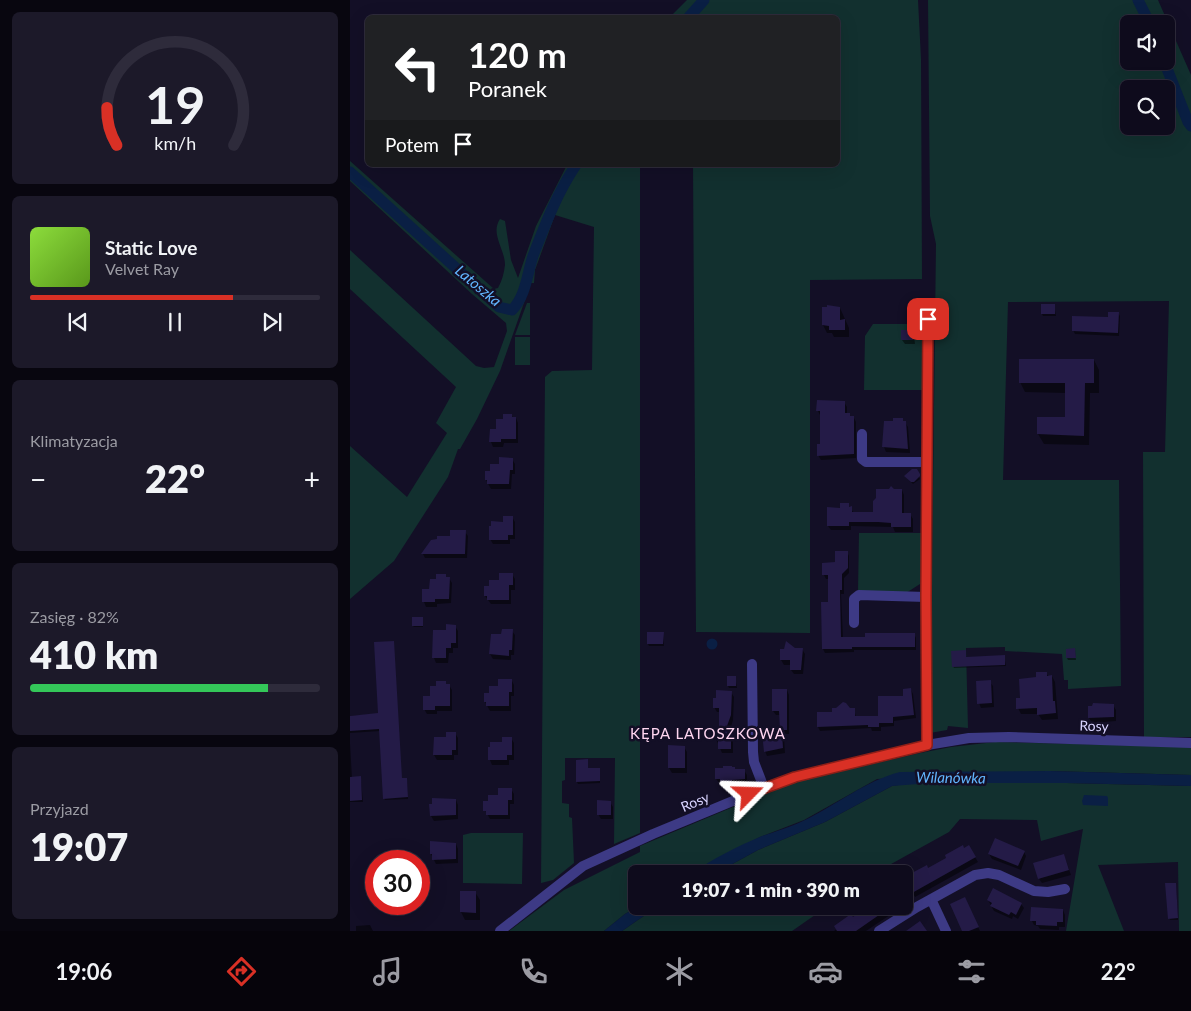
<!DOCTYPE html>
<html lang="pl">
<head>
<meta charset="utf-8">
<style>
  body { margin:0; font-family:Lato,sans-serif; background:#1c1929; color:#f1f3f6; height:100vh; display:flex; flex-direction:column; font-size:19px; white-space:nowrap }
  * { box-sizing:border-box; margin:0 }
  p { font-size:16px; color:#9b9ba3 }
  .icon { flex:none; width:28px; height:28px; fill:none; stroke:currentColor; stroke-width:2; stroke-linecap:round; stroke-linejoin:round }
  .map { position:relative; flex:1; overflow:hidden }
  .details { display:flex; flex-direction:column; gap:12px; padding:12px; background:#08060f; width:350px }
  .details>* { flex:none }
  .top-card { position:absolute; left:15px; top:15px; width:475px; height:152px; border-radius:8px; box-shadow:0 5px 20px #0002,0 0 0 1px #2e2b3b; background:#202124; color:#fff; overflow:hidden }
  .buttons { position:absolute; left:770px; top:15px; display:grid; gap:10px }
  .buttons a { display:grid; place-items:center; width:55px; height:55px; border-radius:8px; background:#0e0b1c; box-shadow:0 5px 20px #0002,0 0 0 1px #2e2b3b; font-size:25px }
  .speed { position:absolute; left:15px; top:850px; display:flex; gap:10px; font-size:25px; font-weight:700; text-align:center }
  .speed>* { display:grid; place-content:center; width:65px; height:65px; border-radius:50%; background:#0e0b1c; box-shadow:0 5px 20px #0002,0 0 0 1px #2e2b3b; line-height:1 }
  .speed .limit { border:8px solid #d22; background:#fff; color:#111 }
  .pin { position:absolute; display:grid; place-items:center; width:42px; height:42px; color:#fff; margin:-21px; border-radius:10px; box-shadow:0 2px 8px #0006 }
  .me { position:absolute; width:55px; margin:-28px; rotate:68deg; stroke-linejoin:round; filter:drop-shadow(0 0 4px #0008) }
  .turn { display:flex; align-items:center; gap:18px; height:105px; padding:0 20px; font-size:22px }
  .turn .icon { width:65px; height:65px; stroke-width:2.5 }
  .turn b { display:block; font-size:35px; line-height:42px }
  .then { display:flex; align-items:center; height:48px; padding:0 20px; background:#0003; gap:10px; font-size:19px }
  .big { font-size:38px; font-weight:800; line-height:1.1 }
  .details .widget { flex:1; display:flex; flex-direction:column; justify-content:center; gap:8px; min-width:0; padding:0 18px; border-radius:8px; background:#1c1929 }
  .details .dial { align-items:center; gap:0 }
  .dial svg { height:130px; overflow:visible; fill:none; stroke:#2e2b3b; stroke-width:7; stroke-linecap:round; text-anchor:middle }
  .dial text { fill:#f1f3f6; stroke:none }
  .song { display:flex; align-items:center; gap:15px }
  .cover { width:60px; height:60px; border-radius:8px; background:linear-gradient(135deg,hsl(90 70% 55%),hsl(90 70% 35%)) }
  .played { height:5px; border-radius:2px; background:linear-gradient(90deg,#d93025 70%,#2e2b3b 70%) }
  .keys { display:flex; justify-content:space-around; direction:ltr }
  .heat { display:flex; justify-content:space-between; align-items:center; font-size:28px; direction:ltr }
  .charge { height:8px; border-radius:4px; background:linear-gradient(90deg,#34c759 82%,#2e2b3b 0) }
  .trip { position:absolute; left:278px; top:865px; width:285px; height:50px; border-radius:8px; background:#0e0b1c; box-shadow:0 5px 20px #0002,0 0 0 1px #2e2b3b; font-weight:800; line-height:50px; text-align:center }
  .tabs { display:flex; height:80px; justify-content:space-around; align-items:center; background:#06040b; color:#9b9ba3 }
  .tabs .icon { width:35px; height:35px }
  .tabs .on { color:#d93025 }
  .tabs b { font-size:22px; color:#f1f3f6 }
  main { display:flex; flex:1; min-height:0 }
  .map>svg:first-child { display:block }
  .green { fill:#12302f; fill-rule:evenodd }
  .water { fill:#0a1f44 }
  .shadow { fill:#0007 }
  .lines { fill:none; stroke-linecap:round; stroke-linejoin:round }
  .canal { stroke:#0a1f44; stroke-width:11 }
  .building { fill:#241b47 }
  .minor { stroke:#3d3a85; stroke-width:10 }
  .route-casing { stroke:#8d1f18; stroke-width:12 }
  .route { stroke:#d93025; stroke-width:9 }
  .labels { text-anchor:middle; stroke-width:5; stroke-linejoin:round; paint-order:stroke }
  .street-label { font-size:14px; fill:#d9d4ff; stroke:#130f26 }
  .water-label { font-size:15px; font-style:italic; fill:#62b6ff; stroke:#130f26 }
  .neighbourhood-label { font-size:15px; letter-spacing:1px; fill:#ffd6f0; stroke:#130f26 }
</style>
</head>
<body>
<main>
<section class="details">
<div class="widget dial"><svg viewBox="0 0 100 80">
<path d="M14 69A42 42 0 1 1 86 69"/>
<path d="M14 69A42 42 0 0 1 8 46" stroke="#d93025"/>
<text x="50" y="56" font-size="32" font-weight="700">19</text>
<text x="50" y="72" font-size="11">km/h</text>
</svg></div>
<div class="widget">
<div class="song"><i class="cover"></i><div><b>Static Love</b><p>Velvet Ray</p></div></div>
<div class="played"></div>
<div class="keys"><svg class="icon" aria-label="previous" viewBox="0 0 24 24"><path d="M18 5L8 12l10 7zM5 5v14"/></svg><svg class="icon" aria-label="pause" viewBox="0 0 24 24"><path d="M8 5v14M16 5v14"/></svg><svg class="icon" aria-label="next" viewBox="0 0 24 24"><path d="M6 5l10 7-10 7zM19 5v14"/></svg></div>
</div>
<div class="widget"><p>Klimatyzacja</p>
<div class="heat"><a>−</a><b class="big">22°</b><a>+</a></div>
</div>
<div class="widget"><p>Zasięg · 82%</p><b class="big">410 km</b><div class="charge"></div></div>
<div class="widget"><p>Przyjazd</p><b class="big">19:07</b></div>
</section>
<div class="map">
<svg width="841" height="931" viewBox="0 0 841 931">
  <rect width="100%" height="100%" fill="#130f26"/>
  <path class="green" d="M337,0H568L571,59L572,279L460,280V633L346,632L343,165H488V18L320,17Z
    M578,0H808L841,75V737H794L793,452H815L819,301L658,302L653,480H769L771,686L718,689V680H714L712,654L655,651V647L616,648L618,728L598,726L597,730L580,733L586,244L580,216ZM779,24H816V61H779ZM779,89H816V126H779Z
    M0,161L144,289L148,288C152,281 154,273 155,265C155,249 140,234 150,219L155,221L161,260L168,278L186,226L217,165H290V833L264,844L265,758H215V780L212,781V803L219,804V817L222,818L224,863L203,880L191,883L195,377L202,371L242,370L244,227L205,215L185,270L184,283H181L150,371L127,419L110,449H108L98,477L44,561L0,599V446L57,497L97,433L86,423L106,387L0,289V250L126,366L134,368L144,367L157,331L156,323L122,294L0,181Z
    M177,303H180V335H165Z
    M523,324H569L573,328L572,390H514L515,336Z
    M165,337H180V365H165Z
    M509,533H572L570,584L556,593L508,591Z
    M645,742L841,747V775L700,771L527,779L454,820L410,837L351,867L341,874H286V906H289L275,914L254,931H159L214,890L290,852V846L440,783L570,753L601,747Z
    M561,783H717L841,786V931H829L828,862L748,865L774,931H716L733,829L691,841L687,820L610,819L599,832L523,874H364L408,850L475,822L542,786Z
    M121,833H173L172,884L113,883V835Z
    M308,906H478L442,931H272Z"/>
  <path class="water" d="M356.5 644a5.5 5.5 0 1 1 11 0a5.5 5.5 0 1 1-11 0Z
    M700,771L841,775V786L717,783H581L542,786L475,822L408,850L364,874H341C362,859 388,846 412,836C427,831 441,827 455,820C488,804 515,781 550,772Z
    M734,795L757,796L758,798V806L733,805L732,801Z
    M289,906H308L272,931H254L275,914Z"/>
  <path class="shadow" d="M704,305L706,316H693L692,314Z
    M473,308H490L499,328V337H484L482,333H477L473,325Z
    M768,313L770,316L769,336L725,334L723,330Z
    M562,331L564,336L565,344H555L552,340Z
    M744,360L749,370V393H740L739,445L694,444L688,434L689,418H716V393L675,392L670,382Z
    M494,402L497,407V414L504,418L506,422V458L471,460L468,455L471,446L470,415L468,411Z
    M162,416L163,418H166L168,423V443H154L153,447H143L141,442V430H147L154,420Z
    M544,422H555L558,427L560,453L536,452L534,447Z
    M162,459L165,464V474H162L161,489H141L136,480V472H141Z
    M566,470L570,479L563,484L557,478Z
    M543,490H552L554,495V514H560L563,519V532H545L543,527L501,526V530H481L478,526L491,509L498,505L504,513H525Z
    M162,517L165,522V539H160V544H143L140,539L154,523Z
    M115,532L118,536L117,558H75L73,554L101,537Z
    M497,552L499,556V573L494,578V594H491L493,638H516L564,634L566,638V650H504V652L475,653L473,649L480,603V579H476L474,575Z
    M162,574L165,579V590H161V604H141L135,596L150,581Z
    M96,578H99L102,583L101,603L87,604V607H76L74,602V590H81Z
    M72,618L73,627H64L63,626Z
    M105,626L108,631V648H103V653H99L98,663H86L84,658L97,631Z
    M162,631L165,635L164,655H161V660L143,659L140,654L153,636Z
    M313,633L314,646H299L298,644Z
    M452,649L455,654L453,674H444L441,670V665H434L431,660V650Z
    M725,650L726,660H718L717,658Z
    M615,651L616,658L654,656L656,666L604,668L603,666Z
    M696,673L699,677L702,676L705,682L708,719L692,720L688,714H671L668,708L687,679Z
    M385,677L387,688H379L378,686Z
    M162,681L164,685V696H161V711H140L135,702V694H140Z
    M640,682L643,686L644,707L631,708L629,703Z
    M97,685H99L102,690V711H87V714H77L74,709L81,697Z
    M437,690L439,695V734H434L431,729V715H426L423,711L422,695L423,691Z
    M561,690L563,694L566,718L544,721V726L531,727V731H522L521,728L470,731L468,727L484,713L500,709H504L506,717H530L555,697Z
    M381,692L384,697L383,720L381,727L383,732V753H372L366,739L369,733L370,712H367L364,707Z
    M763,705L766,710V721L742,723L739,718V707Z
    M29,714L52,779H56L57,781L58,799L35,800L34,798L30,731L0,733V716Z
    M105,733L108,738V755H104V760H87L84,755L97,738Z
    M431,734L434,738L435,753L417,756L415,751Z
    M161,738L164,743V760H159V765H142L140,760V748L153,743Z
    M0,743L2,778H10L11,780L13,802H0Z
    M334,747L337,752V773H322L319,768Z
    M237,761L238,770L250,771V783L228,784L227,782Z
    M382,767L385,771L394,770L397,775V784H384V788H374L366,779V769Z
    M161,789L164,794V804H160V819H140L135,810L140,802Z
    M106,800L108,805V819L84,821L81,816L83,805Z
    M260,802L263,807V819H251L248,814Z
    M106,844L108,849V863L86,864L81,854Z
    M619,847L628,862L565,897L557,882Z
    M674,852L676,856L671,870L642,859L639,854Z
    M714,855L721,875L692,883L689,879Z
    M826,886L828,920H820L819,918Z
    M111,892H125L130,900V920H115L111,912Z
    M638,900L671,904L674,908L668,919L663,916L662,919L644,911Z
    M617,903L630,931H613Z
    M520,906L552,907L516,931H484Z
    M713,910L715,915V927H709V930L690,929L688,926L684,925L682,921Z
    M20,925L23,931H6V926Z"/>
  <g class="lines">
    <path class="canal" d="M788,0L800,24
      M338,18L354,0
      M814,61L838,122L841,126
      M0,172L149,307L162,310C176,296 177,274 183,256C195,225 207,193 226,165"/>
  </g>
  <path class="building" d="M691,304H705V314H691Z
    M477,305L490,307V320L495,319V330H479V326L472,325V307H477Z
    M758,312H769L768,333L722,331V316L758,317Z
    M551,330H562L563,340H551Z
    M669,359H744V383H735L734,436L687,434V417H715V383H669Z
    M467,400L495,401V413H500V416H504V454L467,456V444H470V411H466Z
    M153,414H162V417H166V439H151V442H139L140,429H146V419H153Z
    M543,418H553V421H556L558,449L532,447L534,421H543Z
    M149,457L163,458V470H160L159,484H137V480H135V471H140V464H149Z
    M562,469H567L570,474V476L564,482H561L554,476Z
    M541,486L544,489H552V513H561V527H541V523L528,522H499V526H477V507L490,508V503H499V507L502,506V512H523V501L526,498V489H539Z
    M153,516H163V535H158V540H139V526H141V521L153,522Z
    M100,530H116L115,554H71L81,540L87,539V536H100Z
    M485,551H498V568L492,574V590H490L491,637H515V633H565V647H502V649H472L471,602H478V575H472V563L485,562Z
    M149,573H163V585H159V600H137V596H134V586H139V580H149Z
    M86,574H96V577H100L99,599H85V602H72V589H79L80,579H86Z
    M62,617H73V626H62Z
    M96,624L106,625V643H101V648H96V658H82L83,630H96Z
    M152,629H163L162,650H159V656L139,654L141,634H151Z
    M297,632H314L313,644H297Z
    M44,641L52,778H57L58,797L33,799L29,729L0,731V716L28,713L24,642Z
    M436,641L445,648H453L451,670H440V660H430V649H434Z
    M725,648L726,658H716V649Z
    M616,650V657L655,655V665L602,667L601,651Z
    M686,672H697V676L702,675L703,701H705L706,713L687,715V708L666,709V698H670L669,679L686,677Z
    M377,676H386V686H377Z
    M148,679H162V692H159V706H136V702H134V693H139V686H148Z
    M641,680L642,703L627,704L626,681Z
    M86,681H96V684H100V706H85V710H73V696H80V686H86Z
    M561,688L564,715L543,717V723H529V727H518V725L467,727V712H482V708H486L493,702L496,703L500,708H505V716H528V696H553V689Z
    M422,689H437V730H430L429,711H422Z
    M366,690L382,691L381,715L377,726H381V749H368V739H364V731H368L369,725V708H363V698H366Z
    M743,703L764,704V717L738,718V706H742Z
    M96,732H106V750H102V755H83L84,737H96Z
    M412,732H432L433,748L414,752Z
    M152,737H162V755H157V760H138V747H140V742H152Z
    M318,745L335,746V768H318Z
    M238,759V768H250V781L226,782V760Z
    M373,766H382V767H385V769H395V779L382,780V784H370V779H365V768H373Z
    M11,776L12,800L0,801V777Z
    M148,788H162V800H158V815H136V811H133V801H138V795H148Z
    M82,798L106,799V815L80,816L79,804H82Z
    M247,800L261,801V815H247Z
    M645,838L675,851L668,866L638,854Z
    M80,841L106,843V859L82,860V854H80Z
    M613,845L614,848L619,845L626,857L562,893L555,881L560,878L558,875L577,865L578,868L596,858L595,855Z
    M714,854L719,870L688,879L683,863Z
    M815,883H826L828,918L818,919Z
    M643,888L672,903L666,915L661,912L659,915L640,906L642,903L637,900Z
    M110,891H126V913L110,912Z
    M615,897L629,927L619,931H612L600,904Z
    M518,906H542L506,931H487L484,926L501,914L503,917Z
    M681,907L713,909V922H707V926L686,925V921H680Z
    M570,921L577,931H556Z"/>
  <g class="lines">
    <path class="minor" d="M512,434V459L516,462H577
      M504,623V599L509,595L576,597
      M402,664L403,752L404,762L414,788
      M577,745L576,597L578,319
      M581,899L596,931
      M150,931L233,866L303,834L414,788L445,777L577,745L619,738L659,737L841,743
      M529,931L567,907L625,875L638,873L649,875L684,891L698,892L715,889"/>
  </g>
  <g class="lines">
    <defs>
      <path id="route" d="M399,794L445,777L577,745L576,596L578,319"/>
    </defs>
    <use href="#route" class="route-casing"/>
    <use href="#route" class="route"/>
  </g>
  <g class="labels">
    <g class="street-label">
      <text transform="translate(744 726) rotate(2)" y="5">Rosy</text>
      <text transform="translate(345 802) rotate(-23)" y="5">Rosy</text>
    </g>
    <g class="water-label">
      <text transform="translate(128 286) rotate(40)" y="5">Latoszka</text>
      <text transform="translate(601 778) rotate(1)" y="5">Wilanówka</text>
    </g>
    <g class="neighbourhood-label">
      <text x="358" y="739">KĘPA LATOSZKOWA</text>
    </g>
  </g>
</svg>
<div class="buttons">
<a><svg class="icon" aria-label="sound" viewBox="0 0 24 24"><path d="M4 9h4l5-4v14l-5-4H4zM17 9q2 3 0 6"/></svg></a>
<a><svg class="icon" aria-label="search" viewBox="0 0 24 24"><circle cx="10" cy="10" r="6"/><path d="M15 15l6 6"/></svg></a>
</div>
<div class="speed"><div class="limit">30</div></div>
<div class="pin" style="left:578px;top:319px;background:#d93025"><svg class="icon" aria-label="arrive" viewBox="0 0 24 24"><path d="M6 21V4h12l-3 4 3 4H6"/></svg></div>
<svg class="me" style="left:399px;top:794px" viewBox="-20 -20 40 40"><path d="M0-17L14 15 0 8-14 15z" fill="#d93025" stroke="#fff" stroke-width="4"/></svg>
<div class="trip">19:07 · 1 min · 390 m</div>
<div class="top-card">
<div class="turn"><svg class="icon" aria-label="left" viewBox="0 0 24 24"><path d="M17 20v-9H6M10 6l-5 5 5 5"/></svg><div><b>120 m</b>Poranek</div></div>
<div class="then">Potem<svg class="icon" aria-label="arrive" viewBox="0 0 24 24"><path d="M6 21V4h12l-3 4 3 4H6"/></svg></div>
</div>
</div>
</main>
<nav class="tabs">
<b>19:06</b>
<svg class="icon on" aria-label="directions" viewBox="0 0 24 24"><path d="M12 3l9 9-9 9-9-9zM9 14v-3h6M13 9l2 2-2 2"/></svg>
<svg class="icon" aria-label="music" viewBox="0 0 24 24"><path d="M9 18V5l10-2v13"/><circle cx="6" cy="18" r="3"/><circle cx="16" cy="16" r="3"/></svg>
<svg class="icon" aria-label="phone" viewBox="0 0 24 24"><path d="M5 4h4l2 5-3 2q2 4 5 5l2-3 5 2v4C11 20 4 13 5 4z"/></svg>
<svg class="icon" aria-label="climate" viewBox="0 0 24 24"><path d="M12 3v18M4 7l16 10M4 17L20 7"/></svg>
<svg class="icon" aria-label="car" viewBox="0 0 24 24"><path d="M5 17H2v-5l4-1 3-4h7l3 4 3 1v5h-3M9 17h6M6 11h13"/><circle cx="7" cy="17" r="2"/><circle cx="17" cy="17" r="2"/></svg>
<svg class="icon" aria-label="filters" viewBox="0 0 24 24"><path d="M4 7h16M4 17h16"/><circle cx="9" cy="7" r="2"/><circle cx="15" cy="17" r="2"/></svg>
<b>22°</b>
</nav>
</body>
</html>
